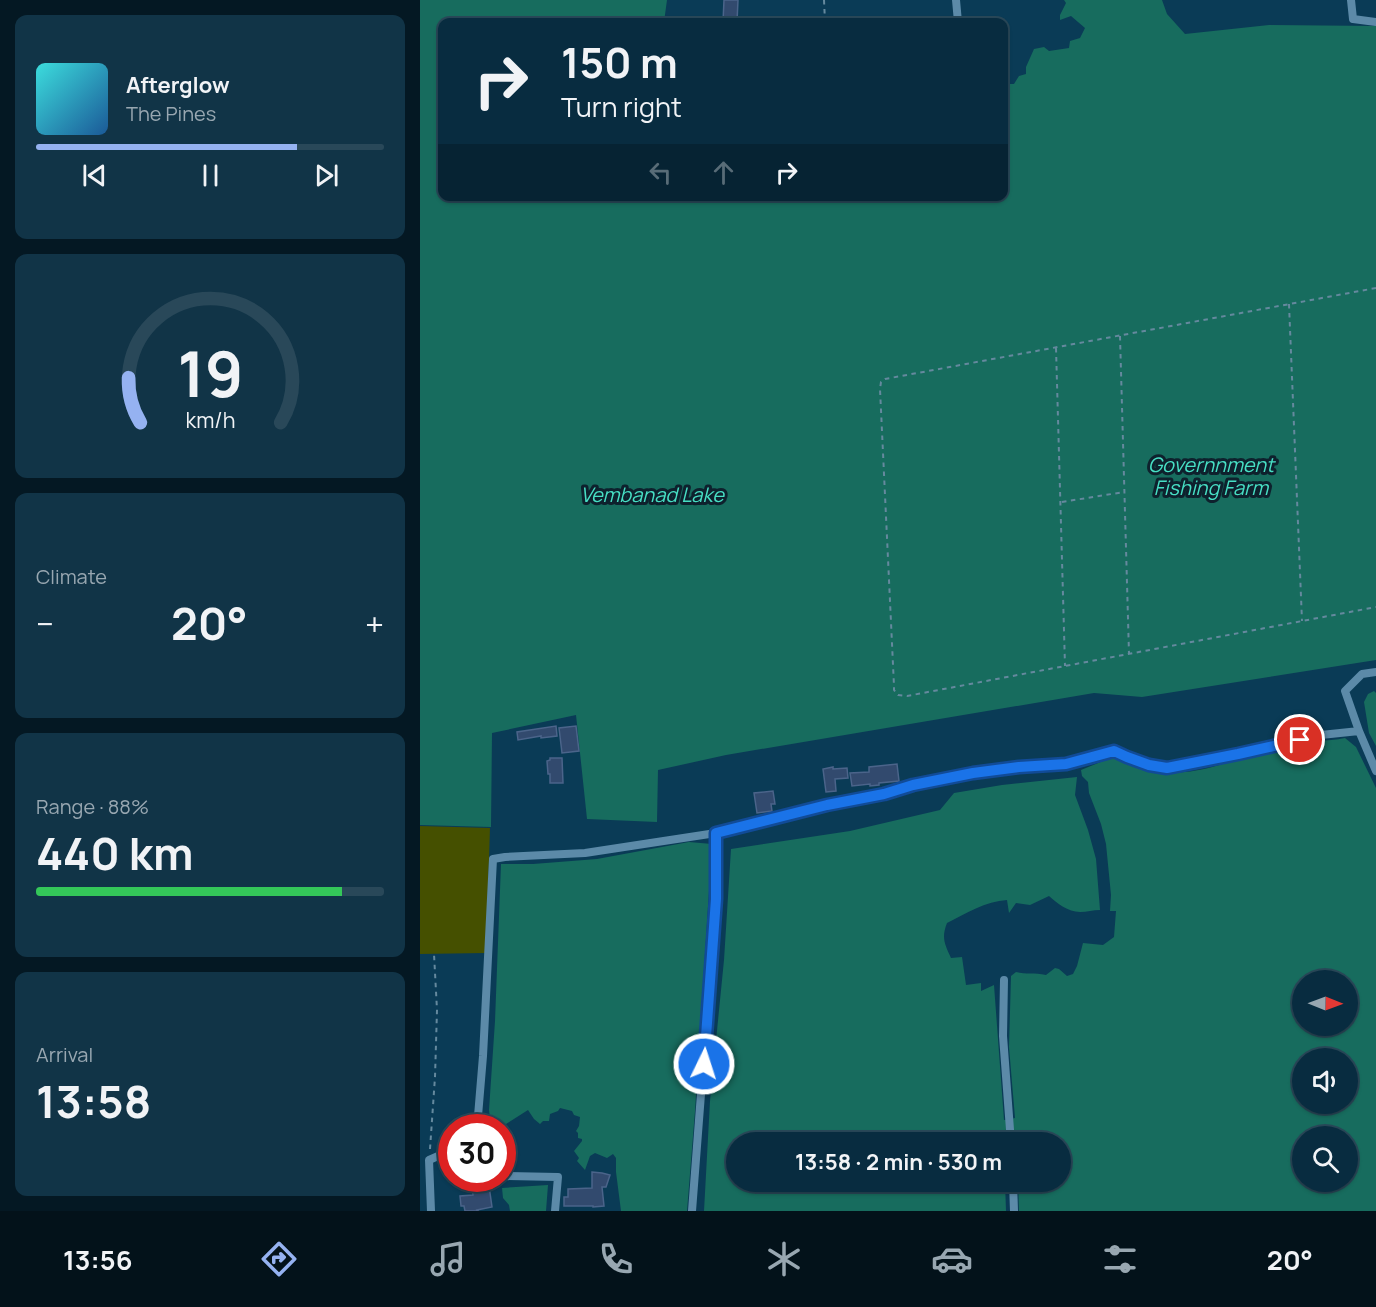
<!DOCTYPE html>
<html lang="en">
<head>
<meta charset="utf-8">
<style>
  body { margin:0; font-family:Manrope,sans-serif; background:#113447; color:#f1f3f6; height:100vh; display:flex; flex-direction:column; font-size:22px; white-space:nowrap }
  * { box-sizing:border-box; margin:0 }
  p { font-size:20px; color:#98a7b1 }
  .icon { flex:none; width:33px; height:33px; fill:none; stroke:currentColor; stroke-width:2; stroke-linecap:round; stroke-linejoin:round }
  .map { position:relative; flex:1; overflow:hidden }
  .sheet { display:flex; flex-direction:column; gap:15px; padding:15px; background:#041823; width:420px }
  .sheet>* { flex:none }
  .top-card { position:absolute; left:18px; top:18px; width:570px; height:183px; border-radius:12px; box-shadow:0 2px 4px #0004,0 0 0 2px #294859; background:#082c40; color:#f1f3f6; overflow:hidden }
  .needle { width:39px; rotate:91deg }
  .fabs { position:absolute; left:872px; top:970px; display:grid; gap:12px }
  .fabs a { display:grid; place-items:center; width:66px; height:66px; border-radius:50%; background:#082c40; box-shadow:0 2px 4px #0004,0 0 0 2px #294859; font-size:30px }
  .speed { position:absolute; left:18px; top:1114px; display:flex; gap:12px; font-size:30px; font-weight:700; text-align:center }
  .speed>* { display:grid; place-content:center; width:78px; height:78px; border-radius:50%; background:#082c40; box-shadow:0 2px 4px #0004,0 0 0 2px #294859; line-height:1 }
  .speed .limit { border:9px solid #d22; background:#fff; color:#111 }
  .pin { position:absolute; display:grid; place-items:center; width:51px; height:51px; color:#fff; margin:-26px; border:3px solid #fff; border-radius:50%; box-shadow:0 2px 6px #0007 }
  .me { position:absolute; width:66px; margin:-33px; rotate:4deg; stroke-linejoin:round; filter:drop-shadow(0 0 4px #0008) }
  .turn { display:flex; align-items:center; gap:21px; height:126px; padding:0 24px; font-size:27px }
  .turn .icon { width:78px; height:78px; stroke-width:2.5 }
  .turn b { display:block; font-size:42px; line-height:51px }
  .lanes { display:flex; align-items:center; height:57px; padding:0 24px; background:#0003; justify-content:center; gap:30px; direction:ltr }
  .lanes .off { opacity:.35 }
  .big { font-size:45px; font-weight:700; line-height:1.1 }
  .sheet .widget { flex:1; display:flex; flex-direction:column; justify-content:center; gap:9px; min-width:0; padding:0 21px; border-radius:12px; background:#113447 }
  .sheet .dial { align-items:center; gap:0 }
  .dial svg { height:156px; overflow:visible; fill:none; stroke:#294859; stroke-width:7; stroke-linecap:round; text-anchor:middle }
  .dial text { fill:#f1f3f6; stroke:none }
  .song { display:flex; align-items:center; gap:18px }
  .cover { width:72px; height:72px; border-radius:9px; background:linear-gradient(135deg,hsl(180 70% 55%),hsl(210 70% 35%)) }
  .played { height:6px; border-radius:3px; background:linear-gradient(90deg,#95b2f1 75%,#294859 75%) }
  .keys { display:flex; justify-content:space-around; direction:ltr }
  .heat { display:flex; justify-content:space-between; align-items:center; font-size:33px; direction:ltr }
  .charge { height:9px; border-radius:4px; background:linear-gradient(90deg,#34c759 88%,#294859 0) }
  .trip { position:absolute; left:306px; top:1132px; width:345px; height:60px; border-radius:30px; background:#082c40; box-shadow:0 2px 4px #0004,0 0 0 2px #294859; font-weight:700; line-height:60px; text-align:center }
  .tabs { display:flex; height:96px; justify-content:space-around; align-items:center; background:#03121a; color:#98a7b1 }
  .tabs .icon { width:42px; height:42px }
  .tabs .active { color:#95b2f1 }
  .tabs b { font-size:27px; color:#f1f3f6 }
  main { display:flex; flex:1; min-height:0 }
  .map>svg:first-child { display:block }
  .green { fill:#455000 }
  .water { fill:#176c5e; fill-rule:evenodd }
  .building { fill:#324a6e; stroke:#4b648a; stroke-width:1.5 }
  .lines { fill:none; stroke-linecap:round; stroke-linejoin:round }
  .path { stroke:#65899e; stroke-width:2; stroke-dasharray:4.5 4.5; stroke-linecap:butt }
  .minor { stroke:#5c8aa8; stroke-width:8 }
  .route-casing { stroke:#114b97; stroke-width:15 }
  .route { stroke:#1a73e8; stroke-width:10 }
  .labels { text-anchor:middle; stroke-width:6; stroke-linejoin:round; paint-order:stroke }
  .water-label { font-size:20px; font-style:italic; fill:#47dfc4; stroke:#0e212d }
</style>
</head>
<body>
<main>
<section class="sheet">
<div class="widget">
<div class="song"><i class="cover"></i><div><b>Afterglow</b><p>The Pines</p></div></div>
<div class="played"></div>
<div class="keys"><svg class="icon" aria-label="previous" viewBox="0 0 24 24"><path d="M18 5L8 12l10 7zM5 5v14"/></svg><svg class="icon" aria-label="pause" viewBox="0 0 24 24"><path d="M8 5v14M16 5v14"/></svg><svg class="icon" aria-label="next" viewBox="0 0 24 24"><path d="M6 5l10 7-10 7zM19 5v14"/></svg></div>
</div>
<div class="widget dial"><svg viewBox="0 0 100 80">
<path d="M14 69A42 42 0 1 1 86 69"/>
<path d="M14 69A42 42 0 0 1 8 46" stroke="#95b2f1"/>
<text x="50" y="56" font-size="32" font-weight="700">19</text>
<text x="50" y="72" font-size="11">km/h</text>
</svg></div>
<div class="widget"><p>Climate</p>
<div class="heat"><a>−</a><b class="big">20°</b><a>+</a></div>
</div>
<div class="widget"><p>Range · 88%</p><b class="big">440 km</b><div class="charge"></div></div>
<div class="widget"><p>Arrival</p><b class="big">13:58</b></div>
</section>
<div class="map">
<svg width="956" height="1211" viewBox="0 0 956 1211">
  <rect width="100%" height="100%" fill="#0a3b56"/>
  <path class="green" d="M0,826L70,828L66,953L0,954Z"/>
  <path class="water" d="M0,0H247L244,22H22V196H584V84H594L599,76L606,74V67L614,49L624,47L629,51L649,48L650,41L660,38L665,28L651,16L640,20V15L646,3L644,0H742L747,14L765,34L849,25L956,26V660L722,697L674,693L306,755L238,770L237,822L167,819L156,715L72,733L71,827L0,825Z
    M954,691L956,693V746L949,733L944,702L948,694Z
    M925,738L936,747L956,788V1211H599L598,1182H640V1143H316V1182H585L586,1211H284L290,1101L304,960L311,849L430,831L520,810L534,793L582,785L657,777L655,795L668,830L676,859L680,910C673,910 667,912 660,912C648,912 637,903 629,896L610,905L596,903L589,913L587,900C566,901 545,914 527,923C521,938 525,945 531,958L542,957L546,985L561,983V991L574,985L584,1120L595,1118L589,1047L591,976L596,972C606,975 614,972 626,975L635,968L639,969L647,976L653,974L657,966L663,943L683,945L694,937L696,911H690L691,895L686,844L681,824L669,793L668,782L662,776L661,770L683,761L689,753L693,754C697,761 705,763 712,765C742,776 769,774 799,765C813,760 828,754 843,751C861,747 879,743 898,741C907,740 916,740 925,738ZM882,981H927V1026H882ZM882,1059H927V1104H882ZM882,1137H927V1182H882Z
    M269,842L292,844L275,1111L267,1211H201L196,1172V1158L193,1154L187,1158L175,1153L170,1156L165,1170L157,1161L159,1158L154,1151L162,1141V1139L158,1138V1133L156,1131L159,1126L160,1117L154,1115L152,1111L140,1108L138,1111L130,1114L129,1121H123L120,1124L114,1119L108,1110L86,1124L71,1128L69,1110L75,1021L81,864H113L177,859Z
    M128,1185L126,1211H90L89,1205L83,1198L82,1188Z"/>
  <path class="building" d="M304,0H318L317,22H303Z
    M136,726L137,736L121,738V736L98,740L97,732Z
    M156,726L159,751L142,753L139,728Z
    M130,758H142L143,783H130V774H128L127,761L130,760Z
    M477,764L479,781L459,783V785L450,786V784L432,786L430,773L449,772V767Z
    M413,767V769L427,768L428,778L415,779L416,791L406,792L403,769Z
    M353,791L355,804H351L352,811L337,813L334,793Z
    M172,1172L182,1173L190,1175L186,1187H182L184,1206L173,1207V1206H144V1197H148V1189L172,1188Z
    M54,1179H68L72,1207L57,1210L58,1211H45L44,1206H41L40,1196L53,1195L52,1182H54Z"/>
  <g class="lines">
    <path class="path" d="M404,0L405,22
      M956,288L465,379L461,382L460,389L474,686V690L478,695L487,696L956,607
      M869,304L882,621
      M700,336L709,654
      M636,348L645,666
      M642,502L704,492
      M10,1149L15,1077L17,1010L14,954"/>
    <path class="minor" d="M536,0L538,22
      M931,0L933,19L956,22
      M939,731L925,691L942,674L956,672
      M584,980L583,1036L591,1143
      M57,1128L63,1056L73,859L85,857L165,853L296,833L407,805L464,794L493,785L553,773L599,767L646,764L694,751L707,757L729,765L747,768L818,754L901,735L939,731L956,771
      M82,1176L138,1177L135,1211
      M593,1182L594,1211
      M11,1211L9,1160L32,1150
      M272,1211L296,899V833"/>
  </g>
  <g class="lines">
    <defs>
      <path id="route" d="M284,1064L296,899V833L407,805L464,794L493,785L553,773L599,767L646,764L694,751L707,757L729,765L747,768L818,754L880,740"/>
    </defs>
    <use href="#route" class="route-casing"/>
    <use href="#route" class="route"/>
  </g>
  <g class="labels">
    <g class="water-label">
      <text x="791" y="472">Governnment<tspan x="791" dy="23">Fishing Farm</tspan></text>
      <text x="232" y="502">Vembanad Lake</text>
    </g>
  </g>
</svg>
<div class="fabs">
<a><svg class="needle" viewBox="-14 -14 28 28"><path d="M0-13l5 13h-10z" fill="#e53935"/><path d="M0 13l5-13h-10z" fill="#98a7b1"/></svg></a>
<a><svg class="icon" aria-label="sound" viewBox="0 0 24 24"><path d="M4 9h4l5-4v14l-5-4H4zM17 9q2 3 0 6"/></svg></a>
<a><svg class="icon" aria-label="search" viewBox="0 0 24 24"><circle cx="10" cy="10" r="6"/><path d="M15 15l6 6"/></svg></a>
</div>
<div class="speed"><div class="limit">30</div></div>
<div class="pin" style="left:880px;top:740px;background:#d93025"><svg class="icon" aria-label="arrive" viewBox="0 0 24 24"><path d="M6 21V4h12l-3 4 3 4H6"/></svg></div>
<svg class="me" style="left:284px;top:1064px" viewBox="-20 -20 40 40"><circle r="17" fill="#1a73e8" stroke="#fff" stroke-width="3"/><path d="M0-11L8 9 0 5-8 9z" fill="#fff"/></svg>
<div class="trip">13:58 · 2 min · 530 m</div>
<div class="top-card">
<div class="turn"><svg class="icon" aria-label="right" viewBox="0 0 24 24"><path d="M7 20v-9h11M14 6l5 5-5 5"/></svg><div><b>150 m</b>Turn right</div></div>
<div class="lanes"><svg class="icon off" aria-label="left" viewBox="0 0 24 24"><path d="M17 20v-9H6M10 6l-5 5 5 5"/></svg><svg class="icon off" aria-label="ahead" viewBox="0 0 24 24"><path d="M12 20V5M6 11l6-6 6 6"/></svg><svg class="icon" aria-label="right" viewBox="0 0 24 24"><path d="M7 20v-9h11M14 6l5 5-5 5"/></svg></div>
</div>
</div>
</main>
<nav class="tabs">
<b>13:56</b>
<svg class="icon active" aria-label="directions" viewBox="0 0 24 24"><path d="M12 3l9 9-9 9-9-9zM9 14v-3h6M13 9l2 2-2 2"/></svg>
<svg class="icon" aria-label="music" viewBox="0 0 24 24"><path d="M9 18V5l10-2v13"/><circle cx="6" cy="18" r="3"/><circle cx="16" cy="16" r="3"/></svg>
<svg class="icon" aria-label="phone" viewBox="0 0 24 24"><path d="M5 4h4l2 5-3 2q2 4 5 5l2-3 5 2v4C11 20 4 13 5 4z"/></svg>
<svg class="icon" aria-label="climate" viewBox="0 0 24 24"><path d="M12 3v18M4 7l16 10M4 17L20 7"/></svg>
<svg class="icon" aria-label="car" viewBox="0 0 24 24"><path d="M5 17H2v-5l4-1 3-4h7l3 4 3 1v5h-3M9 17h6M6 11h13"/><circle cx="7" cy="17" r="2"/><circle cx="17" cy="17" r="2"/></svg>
<svg class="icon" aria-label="filters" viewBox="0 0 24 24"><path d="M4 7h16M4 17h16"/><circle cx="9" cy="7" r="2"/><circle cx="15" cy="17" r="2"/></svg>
<b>20°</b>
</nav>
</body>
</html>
